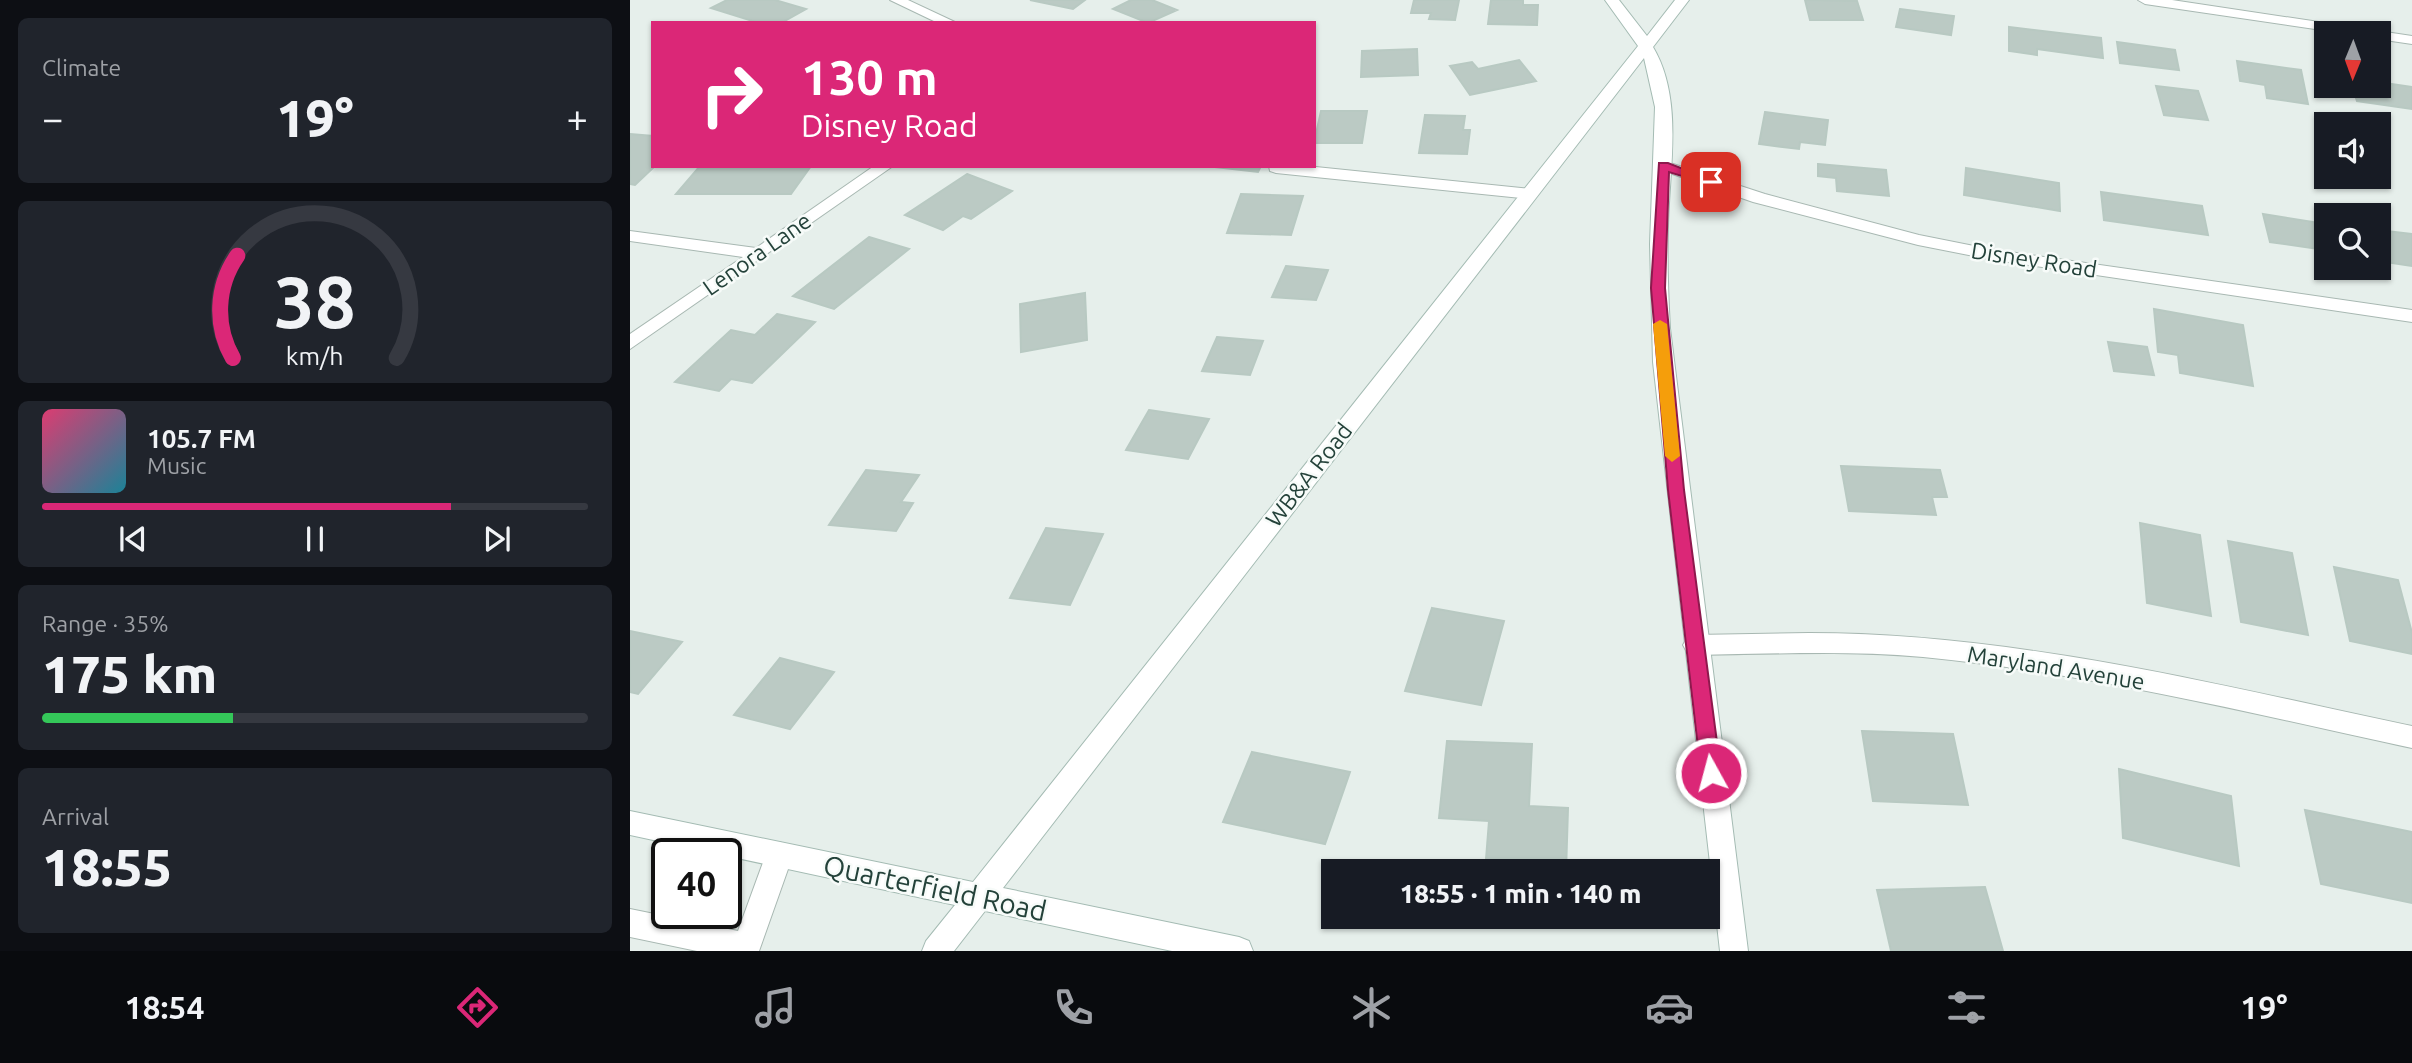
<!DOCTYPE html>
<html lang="en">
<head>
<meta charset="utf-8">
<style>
  body { margin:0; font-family:Ubuntu,sans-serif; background:#20242c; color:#f1f3f6; height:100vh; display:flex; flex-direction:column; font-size:26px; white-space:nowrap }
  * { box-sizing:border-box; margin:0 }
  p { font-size:23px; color:#9ea1a6 }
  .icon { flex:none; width:38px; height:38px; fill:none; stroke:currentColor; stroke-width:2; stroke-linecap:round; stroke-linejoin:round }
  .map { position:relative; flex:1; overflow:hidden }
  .panel { display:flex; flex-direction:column; gap:18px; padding:18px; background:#0d0f14; width:630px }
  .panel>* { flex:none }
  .top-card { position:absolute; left:21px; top:21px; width:665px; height:147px; border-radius:0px; box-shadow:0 2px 5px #0004; background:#db2777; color:#fff; overflow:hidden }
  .needle { width:46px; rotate:181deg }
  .buttons { position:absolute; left:1684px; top:21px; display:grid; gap:14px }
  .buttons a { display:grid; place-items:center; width:77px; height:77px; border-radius:0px; background:#171b24; box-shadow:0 2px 5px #0004; font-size:35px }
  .speed { position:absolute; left:21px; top:838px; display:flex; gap:14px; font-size:35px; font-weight:700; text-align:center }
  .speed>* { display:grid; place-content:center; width:91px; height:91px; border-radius:50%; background:#171b24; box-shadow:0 2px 5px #0004; line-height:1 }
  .speed .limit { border:4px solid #111; border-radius:10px; background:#fff; color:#111 }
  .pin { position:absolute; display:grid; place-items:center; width:60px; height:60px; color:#fff; margin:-30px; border-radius:14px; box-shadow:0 4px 10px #0006 }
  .me { position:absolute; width:77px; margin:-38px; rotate:353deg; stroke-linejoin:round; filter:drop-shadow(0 0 5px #0008) }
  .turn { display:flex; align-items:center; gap:24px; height:147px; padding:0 35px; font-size:32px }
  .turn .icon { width:91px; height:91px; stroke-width:2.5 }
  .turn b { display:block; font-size:49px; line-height:60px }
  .big { font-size:52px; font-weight:800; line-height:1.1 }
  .panel .card { flex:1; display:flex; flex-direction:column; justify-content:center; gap:10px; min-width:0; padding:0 24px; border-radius:10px; background:#20242c }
  .panel .dial { align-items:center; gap:0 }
  .dial svg { height:182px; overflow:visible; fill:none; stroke:#363941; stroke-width:7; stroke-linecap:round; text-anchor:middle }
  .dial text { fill:#f1f3f6; stroke:none }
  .song { display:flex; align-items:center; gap:21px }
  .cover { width:84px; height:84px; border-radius:10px; background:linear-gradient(135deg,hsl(340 70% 55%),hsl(190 70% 35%)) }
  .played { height:7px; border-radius:4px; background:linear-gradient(90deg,#db2777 75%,#363941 75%) }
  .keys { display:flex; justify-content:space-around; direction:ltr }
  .heat { display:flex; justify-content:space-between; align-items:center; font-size:38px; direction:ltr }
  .charge { height:10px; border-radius:5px; background:linear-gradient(90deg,#34c759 35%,#363941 0) }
  .trip { position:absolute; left:691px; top:859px; width:399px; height:70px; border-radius:0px; background:#171b24; box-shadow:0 2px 5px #0004; font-weight:800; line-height:70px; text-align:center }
  .menu { display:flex; height:112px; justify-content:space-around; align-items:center; background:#090b0e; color:#9ea1a6 }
  .menu .icon { width:49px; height:49px }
  .menu .selected { color:#db2777 }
  .menu b { font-size:32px; color:#f1f3f6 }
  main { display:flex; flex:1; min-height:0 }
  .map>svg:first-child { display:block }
  .building { fill:#bbcac4; stroke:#b8c9c2; stroke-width:2 }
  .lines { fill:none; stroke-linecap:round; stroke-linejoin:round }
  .lane-casing { stroke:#a8b8b2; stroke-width:2 }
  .street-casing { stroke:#a8b8b2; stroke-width:2 }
  .secondary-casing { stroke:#a4bbb3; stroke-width:2 }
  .lane { fill:#fff; fill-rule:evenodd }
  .street { fill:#fff; fill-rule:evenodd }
  .secondary { fill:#fff; fill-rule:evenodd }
  .route { fill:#db2777; stroke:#8e194d; stroke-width:2 }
  .slow { fill:#f59e0b }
  .labels { text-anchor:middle; stroke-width:5; stroke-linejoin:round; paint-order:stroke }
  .street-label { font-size:23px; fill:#24423a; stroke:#f7fbf9 }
  .near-street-label { font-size:28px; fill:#24423a; stroke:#f7fbf9 }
</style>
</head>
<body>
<main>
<section class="panel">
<div class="card"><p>Climate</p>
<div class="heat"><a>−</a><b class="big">19°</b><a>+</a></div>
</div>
<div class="card dial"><svg viewBox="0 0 100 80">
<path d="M14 69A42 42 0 1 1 86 69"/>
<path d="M14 69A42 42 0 0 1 16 24" stroke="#db2777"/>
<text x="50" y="56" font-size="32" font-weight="700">38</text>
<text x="50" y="72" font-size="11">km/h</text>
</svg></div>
<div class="card">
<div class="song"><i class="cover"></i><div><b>105.7 FM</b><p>Music</p></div></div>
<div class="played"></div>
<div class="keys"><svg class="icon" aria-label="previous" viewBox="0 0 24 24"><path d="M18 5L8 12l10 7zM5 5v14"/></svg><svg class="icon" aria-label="pause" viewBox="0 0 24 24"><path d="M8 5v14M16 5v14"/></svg><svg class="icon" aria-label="next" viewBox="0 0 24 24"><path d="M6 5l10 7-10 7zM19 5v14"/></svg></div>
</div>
<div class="card"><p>Range · 35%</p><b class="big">175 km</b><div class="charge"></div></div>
<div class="card"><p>Arrival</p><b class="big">18:55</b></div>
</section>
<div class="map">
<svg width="1782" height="951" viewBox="0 0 1782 951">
  <rect width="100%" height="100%" fill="#e6efeb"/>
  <path class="building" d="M97,0H145L176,9L151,23H129L81,8Z
    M400,0H455L443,9Z
    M501,0H522L547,10L518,23L483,9Z
    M784,0H829L825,20L799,19L801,13H781Z
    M861,0H893V5H908L907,25L858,24Z
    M1175,0L1227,1L1233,20H1180Z
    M1270,9L1324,16L1321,35L1266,27Z
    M1379,27L1471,38L1473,58L1407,49V55L1379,51Z
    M1487,42L1545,50L1549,70L1490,63Z
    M787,49L788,75L731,77L732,51Z
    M889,60L906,81L840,95L820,66L842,62L848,69Z
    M1607,61L1671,70L1678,104L1637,98L1635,85L1610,81Z
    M1748,82L1782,87V109L1727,101L1722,86H1748Z
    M1526,86L1568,91L1578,120L1534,115Z
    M691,111H737L732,143H684Z
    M1135,112L1198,120L1195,145L1170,142L1169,149L1129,144Z
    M795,115L835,116L833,130H840L837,154L789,153Z
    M0,134L23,136V166H25L5,185L0,184Z
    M1188,164L1256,170L1259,196L1207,191L1206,178L1188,176Z
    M70,166H181L161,194H46Z
    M576,166H631L628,172Z
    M1336,168L1429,183L1430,211L1334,195Z
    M337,174L382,191L341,219L333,216L313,230L275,215Z
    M1471,192L1572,206L1578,235L1474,220Z
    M611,194L673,196L661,235L597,233Z
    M1633,214L1696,224V250L1640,242Z
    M1748,230L1782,234V266L1748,261Z
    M239,237L279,249L204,309L163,296Z
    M656,266L698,270L686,300L642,297Z
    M455,293L457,340L391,352L390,304Z
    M1524,309L1613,325L1623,386L1550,373L1548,355L1528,352Z
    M147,314L185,322L122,383L101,379L89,391L45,382L101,330L125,335Z
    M587,337L633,341L620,375L572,371Z
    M1478,342L1517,347L1524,375L1484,371Z
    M519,410L579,419L558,459L496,450Z
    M1211,466L1310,470L1317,497H1302L1306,515L1219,511Z
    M236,470L289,475L271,502L283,503L266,531L199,525Z
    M1510,523L1570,535L1581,616L1517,603Z
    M416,528L473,534L440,605L380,598Z
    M1598,541L1662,553L1678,635L1611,622Z
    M1704,567L1768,580L1782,633V654L1720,641Z
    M802,608L874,621L851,705L775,691Z
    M0,631L52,642L8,694L0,692Z
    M150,658L204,672L160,729L104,715Z
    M1232,731L1323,734L1338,805L1243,801Z
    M817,741L902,744L899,806L938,808L936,872H855L859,821L809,818Z
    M622,752L720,772L695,844L593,822Z
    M1489,769L1601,796L1609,866L1493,838Z
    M1675,810L1782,832V903L1691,884Z
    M1355,887L1373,951H1261L1247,890Z"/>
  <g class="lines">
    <defs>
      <path id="lane" d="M639,166H676L900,189L908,194L900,199L646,173L640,171Z
        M149,842L159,846L163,855L129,951H67L0,937V909L108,931L139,846Z"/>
      <path id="street" d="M260,0H278L327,23H308Z
        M1508,0H1542L1782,36V44L1748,39V33H1712L1515,4Z
        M1034,161L1135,194L1289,235L1359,249L1782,310V322L1359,259L1288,245L1123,202L1028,169V163Z
        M244,166H263L0,349V334L113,257L0,241V231L126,248Z
        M1179,633C1383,633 1583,684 1782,726V748C1620,713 1458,673 1293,657C1217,650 1141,654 1065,655L1057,652L1053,645L1057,638L1065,635Z"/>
      <path id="secondary" d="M975,0H989L1017,36L1045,0H1059L1023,47C1054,99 1039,169 1038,226C1037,260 1038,294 1040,328L1118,951H1090L1023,362L1020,244L1025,107L1014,58L373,888L609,937L619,941L623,951H542L355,911L324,951H292L296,941L325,905L0,835V811L343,882L1008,46Z"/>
    </defs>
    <use href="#lane" class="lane-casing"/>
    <use href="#street" class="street-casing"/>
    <use href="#secondary" class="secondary-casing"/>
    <use href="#lane" class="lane"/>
    <use href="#street" class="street"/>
    <use href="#secondary" class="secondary"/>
  </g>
  <path class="route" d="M1029,163H1038L1087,182L1081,185L1039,172L1035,288L1054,490L1091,773L1088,779L1081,782L1074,779L1071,773L1038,490L1021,288Z"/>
  <path class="slow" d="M1030,320L1037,324L1050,456L1042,462L1035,456L1023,324Z"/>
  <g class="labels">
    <g class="street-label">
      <text transform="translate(127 254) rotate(-35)" y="8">Lenora Lane</text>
      <text transform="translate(1404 260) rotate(9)" y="8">Disney Road</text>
      <text transform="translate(679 475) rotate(-52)" y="8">WB&amp;A Road</text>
      <text transform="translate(1426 668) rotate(9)" y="8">Maryland Avenue</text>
    </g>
    <g class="near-street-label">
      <text transform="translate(305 888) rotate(12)" y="10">Quarterfield Road</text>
    </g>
  </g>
</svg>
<div class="buttons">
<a><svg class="needle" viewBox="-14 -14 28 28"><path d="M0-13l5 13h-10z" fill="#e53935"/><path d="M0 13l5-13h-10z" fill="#9ea1a6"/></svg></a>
<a><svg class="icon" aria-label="sound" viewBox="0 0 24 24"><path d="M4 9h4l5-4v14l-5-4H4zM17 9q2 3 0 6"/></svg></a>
<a><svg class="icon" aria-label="search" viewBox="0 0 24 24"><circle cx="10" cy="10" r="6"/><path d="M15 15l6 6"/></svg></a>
</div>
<div class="speed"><div class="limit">40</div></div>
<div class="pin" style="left:1081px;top:182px;background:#d93025"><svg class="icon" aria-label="arrive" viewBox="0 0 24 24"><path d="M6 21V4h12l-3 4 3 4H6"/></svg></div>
<svg class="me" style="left:1081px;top:773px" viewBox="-20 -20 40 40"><circle r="17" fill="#db2777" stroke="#fff" stroke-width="3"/><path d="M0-11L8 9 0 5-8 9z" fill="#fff"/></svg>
<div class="trip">18:55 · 1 min · 140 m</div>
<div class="top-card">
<div class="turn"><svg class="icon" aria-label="right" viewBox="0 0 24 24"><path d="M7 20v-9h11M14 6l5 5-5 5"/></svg><div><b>130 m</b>Disney Road</div></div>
</div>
</div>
</main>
<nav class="menu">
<b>18:54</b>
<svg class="icon selected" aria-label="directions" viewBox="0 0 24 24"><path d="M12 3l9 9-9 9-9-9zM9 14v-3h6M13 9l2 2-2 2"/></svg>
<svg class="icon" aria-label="music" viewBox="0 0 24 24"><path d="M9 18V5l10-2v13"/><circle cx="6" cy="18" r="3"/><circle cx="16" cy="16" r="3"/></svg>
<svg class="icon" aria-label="phone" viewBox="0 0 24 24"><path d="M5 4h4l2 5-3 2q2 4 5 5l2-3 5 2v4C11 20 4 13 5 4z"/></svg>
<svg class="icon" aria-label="climate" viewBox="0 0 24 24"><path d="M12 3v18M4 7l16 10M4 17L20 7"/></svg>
<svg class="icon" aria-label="car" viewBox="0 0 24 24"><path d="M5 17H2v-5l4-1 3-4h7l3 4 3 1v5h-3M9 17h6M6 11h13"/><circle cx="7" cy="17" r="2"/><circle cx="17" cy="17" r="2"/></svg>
<svg class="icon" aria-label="filters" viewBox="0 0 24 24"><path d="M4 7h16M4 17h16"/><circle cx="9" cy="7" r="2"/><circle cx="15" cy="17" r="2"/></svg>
<b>19°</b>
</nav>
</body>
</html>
